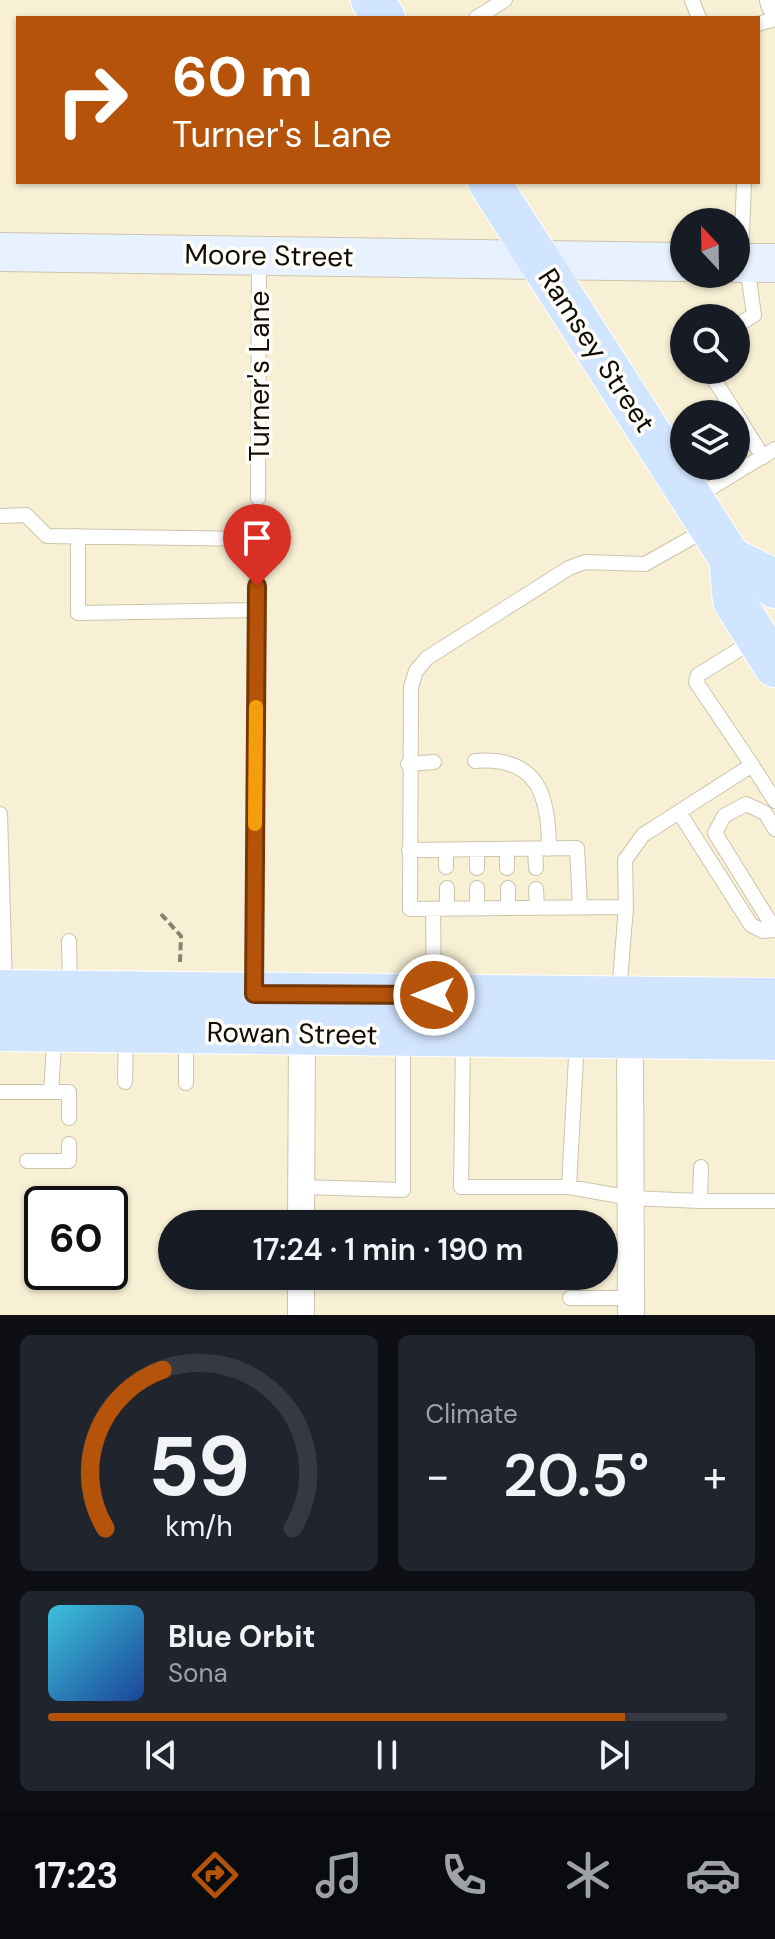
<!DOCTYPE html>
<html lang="en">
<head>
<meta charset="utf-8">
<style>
  body { margin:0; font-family:"DM Sans",sans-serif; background:#20242c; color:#f1f3f6; height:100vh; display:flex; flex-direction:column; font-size:30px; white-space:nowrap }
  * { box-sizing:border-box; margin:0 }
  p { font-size:26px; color:#9ea1a6 }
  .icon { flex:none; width:44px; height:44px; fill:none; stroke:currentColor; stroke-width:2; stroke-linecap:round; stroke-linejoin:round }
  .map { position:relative; height:1315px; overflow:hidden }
  .side { display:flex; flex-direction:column; gap:20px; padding:20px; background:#0d0f14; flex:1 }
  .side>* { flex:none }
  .top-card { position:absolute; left:16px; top:16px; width:744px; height:168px; border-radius:0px; box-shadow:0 2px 6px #0004; background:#b45309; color:#fff; overflow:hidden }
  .needle { width:52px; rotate:338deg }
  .buttons { position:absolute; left:670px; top:208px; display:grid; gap:16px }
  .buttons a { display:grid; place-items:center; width:80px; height:80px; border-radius:50%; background:#171b24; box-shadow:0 2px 6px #0004; font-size:40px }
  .speed { position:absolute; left:24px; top:1186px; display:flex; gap:16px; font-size:40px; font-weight:700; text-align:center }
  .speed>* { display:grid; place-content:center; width:104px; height:104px; border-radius:50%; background:#171b24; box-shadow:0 2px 6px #0004; line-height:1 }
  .speed .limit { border:4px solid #111; border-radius:12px; background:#fff; color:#111 }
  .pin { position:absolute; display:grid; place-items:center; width:68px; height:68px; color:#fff; margin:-82px -34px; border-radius:50% 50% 50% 0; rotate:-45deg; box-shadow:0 0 8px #0007 }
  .pin .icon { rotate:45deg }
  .me { position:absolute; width:88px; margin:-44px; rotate:270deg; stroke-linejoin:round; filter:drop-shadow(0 0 6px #0008) }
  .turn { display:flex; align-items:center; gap:28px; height:168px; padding:0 24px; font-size:36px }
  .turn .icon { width:104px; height:104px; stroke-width:2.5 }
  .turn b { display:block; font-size:56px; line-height:68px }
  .big { font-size:60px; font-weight:600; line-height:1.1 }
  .side .card { flex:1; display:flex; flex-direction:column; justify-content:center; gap:12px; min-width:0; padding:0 28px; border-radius:12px; background:#20242c }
  .side .dial { align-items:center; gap:0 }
  .dial svg { height:208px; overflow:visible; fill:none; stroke:#363941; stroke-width:7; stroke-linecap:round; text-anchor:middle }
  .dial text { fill:#f1f3f6; stroke:none }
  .song { display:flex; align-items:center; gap:24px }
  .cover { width:96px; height:96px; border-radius:12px; background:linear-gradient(135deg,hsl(190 70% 55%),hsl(220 70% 35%)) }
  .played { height:8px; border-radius:4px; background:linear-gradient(90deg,#b45309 85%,#363941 85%) }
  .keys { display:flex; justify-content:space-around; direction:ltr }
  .heat { display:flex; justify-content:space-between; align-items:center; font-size:44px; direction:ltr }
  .side .tiles { flex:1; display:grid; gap:20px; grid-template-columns:1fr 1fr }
  .card:last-child { grid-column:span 2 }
  .trip { position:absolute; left:158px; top:1210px; width:460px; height:80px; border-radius:40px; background:#171b24; box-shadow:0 2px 6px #0004; font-weight:600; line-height:80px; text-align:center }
  .dock { display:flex; height:128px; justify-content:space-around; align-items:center; background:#090b0e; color:#9ea1a6 }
  .dock .icon { width:56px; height:56px }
  .dock .on { color:#b45309 }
  .dock b { font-size:36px; color:#f1f3f6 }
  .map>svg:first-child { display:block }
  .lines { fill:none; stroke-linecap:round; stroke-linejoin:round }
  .lane-casing { stroke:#ccc4ab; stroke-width:16 }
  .street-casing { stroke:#ccc4ab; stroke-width:28 }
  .secondary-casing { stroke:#ccc4ab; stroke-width:40 }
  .primary-casing { stroke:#fff; stroke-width:44 }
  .path { stroke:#878270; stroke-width:4; stroke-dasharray:8 4; stroke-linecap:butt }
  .lane { stroke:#fff; stroke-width:14 }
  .street { stroke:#fff; stroke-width:26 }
  .secondary { stroke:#e8f2ff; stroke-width:38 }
  .primary { stroke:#d2e5fe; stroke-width:42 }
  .route-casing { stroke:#753606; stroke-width:20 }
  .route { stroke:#b45309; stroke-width:14 }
  .slow { stroke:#f59e0b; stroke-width:14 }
  .labels { text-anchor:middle; stroke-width:7; stroke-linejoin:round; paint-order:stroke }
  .street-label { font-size:28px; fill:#0e0c04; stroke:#fffdf8 }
</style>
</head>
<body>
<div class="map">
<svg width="775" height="1315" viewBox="0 0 775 1315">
  <rect width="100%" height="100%" fill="#f8f0d5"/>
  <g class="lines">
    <defs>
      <path id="lane" d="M692,0L699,18
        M476,18L505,0
        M758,24L775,19
        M741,262L744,182
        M736,326L754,315L747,265
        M708,370L736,414
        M736,414L763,457
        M696,497L775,449
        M258,498L259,258
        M0,516L26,515L47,536L257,539L254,989
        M78,536V613L257,610
        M475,761C538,756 549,795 549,849
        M408,764L434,762
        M752,765L775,801
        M679,812L751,925L763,931L775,930
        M0,814L5,986
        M507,849V868
        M535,849L536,868
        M409,850L577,848L580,906
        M446,850V867
        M477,850V868
        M447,888V909
        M477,888V908
        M508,888V908
        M536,889L537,907
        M626,907L625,860L643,835L752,765L696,682L698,675L753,641
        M433,909L434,993
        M775,930L715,833L724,816L746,804L765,813L775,829
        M69,941L70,987
        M619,993L626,907L410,909L411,687L416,671L427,658L569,568L585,562L645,564L707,529
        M186,1036V1083
        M463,1040L461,1187H569L631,1198L700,1201
        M125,1082L126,1034
        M0,1092H69V1118
        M51,1092L55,1033
        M27,1161H69V1144
        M701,1167L700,1201H775
        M301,1187L403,1190V1037
        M569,1187L577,1039
        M570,1298H631"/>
      <path id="street" d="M773,0L775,6
        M630,1037L631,1315
        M301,1224L302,1034
        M301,1315V1276"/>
      <path id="secondary" d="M0,252L684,262
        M736,263H775"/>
      <path id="primary" d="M372,0L384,18
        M489,182L730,558L734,601L775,666
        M730,558L770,578L775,587
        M0,991L775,999
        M0,1030L775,1039"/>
    </defs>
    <use href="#lane" class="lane-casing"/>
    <use href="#street" class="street-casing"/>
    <use href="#secondary" class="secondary-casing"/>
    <use href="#primary" class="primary-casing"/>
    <path class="path" d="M161,914L181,936L180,962"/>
    <use href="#lane" class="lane"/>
    <use href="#street" class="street"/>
    <use href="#secondary" class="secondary"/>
    <use href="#primary" class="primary"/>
  </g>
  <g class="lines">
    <defs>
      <path id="route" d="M257,586L254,994L434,995"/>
    </defs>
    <use href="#route" class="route-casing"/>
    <use href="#route" class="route"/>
    <path class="slow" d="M255,824L256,707"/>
  </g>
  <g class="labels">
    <g class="street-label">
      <text transform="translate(269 255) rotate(1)" y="10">Moore Street</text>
      <text transform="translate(597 350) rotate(57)" y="10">Ramsey Street</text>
      <text transform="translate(259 376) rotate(-90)" y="10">Turner's Lane</text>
      <text transform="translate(292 1033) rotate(1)" y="10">Rowan Street</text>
    </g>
  </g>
</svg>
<div class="buttons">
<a><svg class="needle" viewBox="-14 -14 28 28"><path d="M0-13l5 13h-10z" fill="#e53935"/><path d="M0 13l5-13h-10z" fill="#9ea1a6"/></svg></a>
<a><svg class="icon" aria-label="search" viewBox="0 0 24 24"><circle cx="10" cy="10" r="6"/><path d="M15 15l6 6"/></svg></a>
<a><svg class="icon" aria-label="layers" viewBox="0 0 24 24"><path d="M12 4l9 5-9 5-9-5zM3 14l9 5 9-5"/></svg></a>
</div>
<div class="speed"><div class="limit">60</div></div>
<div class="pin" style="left:257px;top:586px;background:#d93025"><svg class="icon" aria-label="arrive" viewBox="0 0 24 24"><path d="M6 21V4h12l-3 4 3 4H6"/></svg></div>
<svg class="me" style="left:434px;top:995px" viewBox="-20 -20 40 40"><circle r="17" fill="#b45309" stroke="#fff" stroke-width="3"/><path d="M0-11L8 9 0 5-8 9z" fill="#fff"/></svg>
<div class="trip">17:24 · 1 min · 190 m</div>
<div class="top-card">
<div class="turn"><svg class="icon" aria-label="right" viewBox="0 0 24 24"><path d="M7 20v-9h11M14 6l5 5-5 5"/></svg><div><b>60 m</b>Turner's Lane</div></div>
</div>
</div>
<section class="side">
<div class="tiles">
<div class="card dial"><svg viewBox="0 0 100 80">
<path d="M14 69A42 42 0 1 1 86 69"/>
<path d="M14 69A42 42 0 0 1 36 8" stroke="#b45309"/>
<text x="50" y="56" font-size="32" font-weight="700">59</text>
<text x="50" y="72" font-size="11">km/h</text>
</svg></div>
<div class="card"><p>Climate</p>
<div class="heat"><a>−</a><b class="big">20.5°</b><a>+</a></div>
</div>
<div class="card">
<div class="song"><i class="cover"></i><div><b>Blue Orbit</b><p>Sona</p></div></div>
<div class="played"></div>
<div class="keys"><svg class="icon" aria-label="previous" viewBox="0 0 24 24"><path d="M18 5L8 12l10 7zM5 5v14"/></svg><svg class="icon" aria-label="pause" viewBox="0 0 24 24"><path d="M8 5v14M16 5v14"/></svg><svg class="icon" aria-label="next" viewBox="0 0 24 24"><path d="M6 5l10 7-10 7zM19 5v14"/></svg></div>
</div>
</div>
</section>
<nav class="dock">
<b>17:23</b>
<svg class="icon on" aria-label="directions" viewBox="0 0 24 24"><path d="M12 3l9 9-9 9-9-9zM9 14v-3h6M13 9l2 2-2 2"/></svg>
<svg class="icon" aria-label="music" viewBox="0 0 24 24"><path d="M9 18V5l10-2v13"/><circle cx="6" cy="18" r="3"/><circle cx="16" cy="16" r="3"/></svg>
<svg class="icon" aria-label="phone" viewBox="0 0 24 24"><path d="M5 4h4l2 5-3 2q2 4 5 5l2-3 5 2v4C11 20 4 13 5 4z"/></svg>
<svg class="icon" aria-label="climate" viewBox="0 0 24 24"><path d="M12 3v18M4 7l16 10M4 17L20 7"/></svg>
<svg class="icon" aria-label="car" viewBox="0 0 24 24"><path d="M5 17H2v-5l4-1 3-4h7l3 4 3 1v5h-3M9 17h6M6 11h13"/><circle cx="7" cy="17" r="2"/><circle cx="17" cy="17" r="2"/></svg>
</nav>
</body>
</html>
